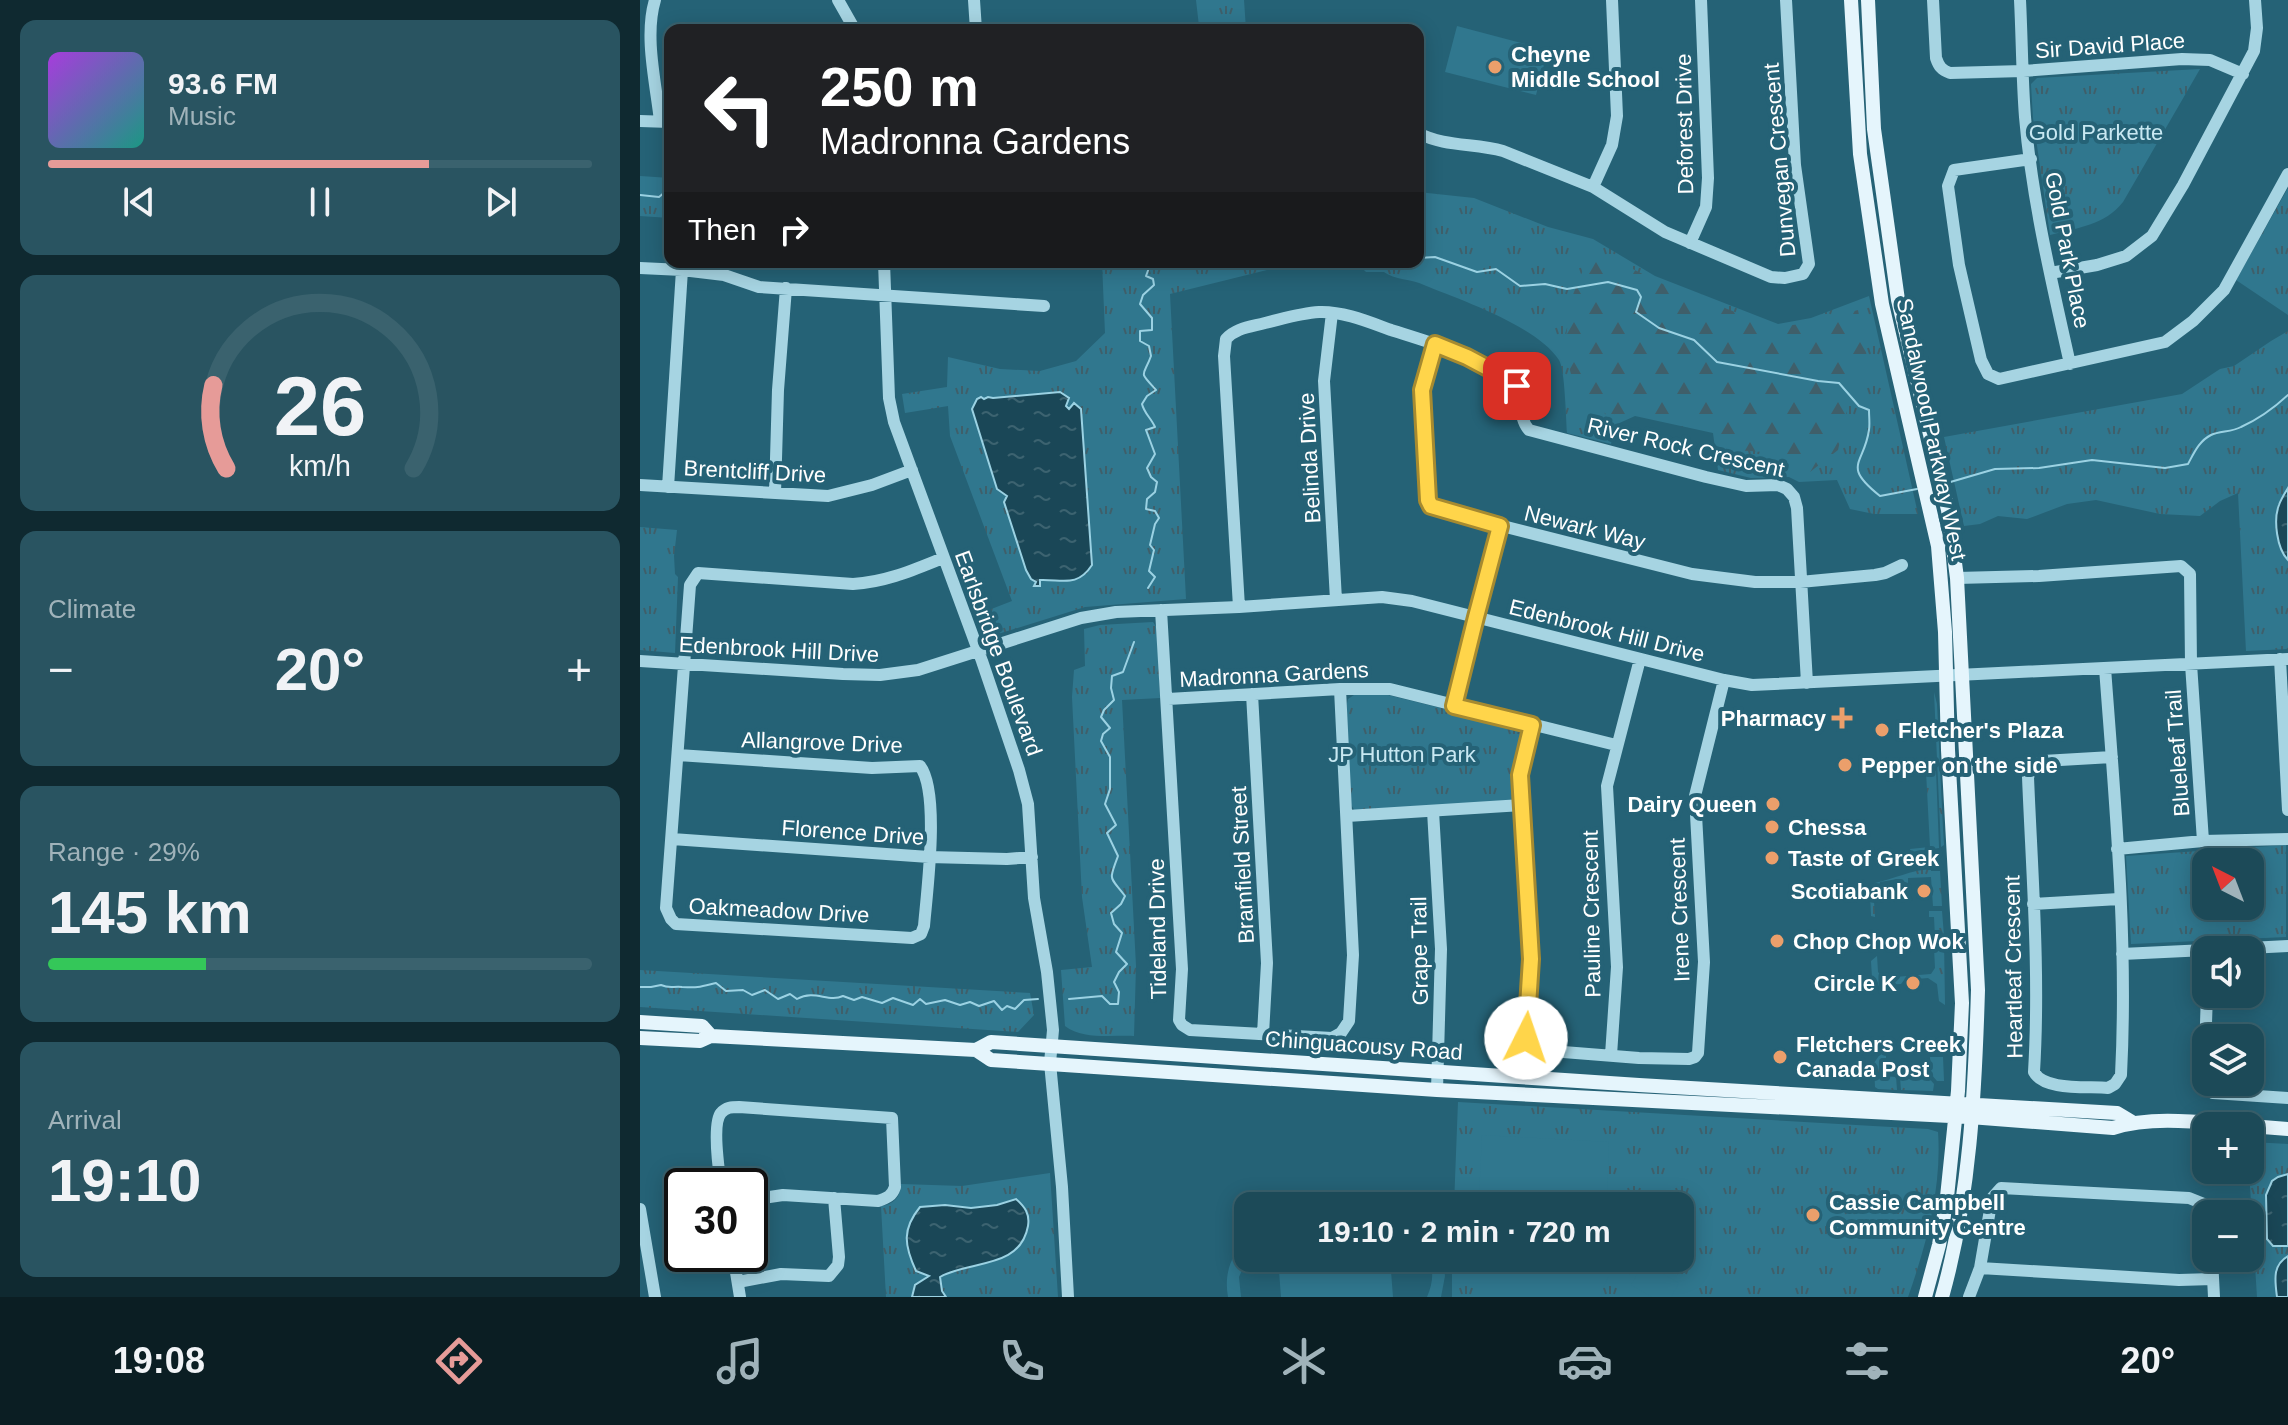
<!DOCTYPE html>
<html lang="en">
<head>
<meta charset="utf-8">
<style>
  body { margin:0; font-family:Arial,sans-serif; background:#295461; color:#f1f3f6; height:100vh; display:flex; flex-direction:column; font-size:30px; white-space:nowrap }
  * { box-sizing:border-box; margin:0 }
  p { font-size:26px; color:#a0b3ba }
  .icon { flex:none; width:44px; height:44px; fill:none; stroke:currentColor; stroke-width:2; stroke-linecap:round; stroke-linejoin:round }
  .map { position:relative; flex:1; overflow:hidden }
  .details { display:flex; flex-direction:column; gap:20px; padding:20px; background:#0f2930; width:640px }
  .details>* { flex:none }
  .guide { position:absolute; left:24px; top:24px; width:760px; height:244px; border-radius:16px; box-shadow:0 4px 20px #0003,0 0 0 2px #3a626e; background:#202124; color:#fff; overflow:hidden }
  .needle { width:52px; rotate:318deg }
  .fabs { position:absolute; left:1552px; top:848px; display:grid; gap:16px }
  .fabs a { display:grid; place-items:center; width:72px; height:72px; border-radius:16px; background:#1c4a58; box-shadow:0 4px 20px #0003,0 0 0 2px #3a626e; font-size:40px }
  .speed { position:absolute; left:24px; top:1168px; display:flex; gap:16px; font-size:40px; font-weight:700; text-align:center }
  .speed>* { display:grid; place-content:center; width:104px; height:104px; border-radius:50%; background:#1c4a58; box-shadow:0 4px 20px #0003,0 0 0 2px #3a626e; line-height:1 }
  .speed .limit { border:4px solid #111; border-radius:12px; background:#fff; color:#111 }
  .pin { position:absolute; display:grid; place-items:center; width:68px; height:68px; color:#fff; margin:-34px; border-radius:16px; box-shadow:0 4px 12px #0006 }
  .me { position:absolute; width:88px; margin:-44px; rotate:4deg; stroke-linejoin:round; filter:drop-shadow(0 0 6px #0008) }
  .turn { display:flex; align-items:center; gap:28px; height:168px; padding:0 24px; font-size:36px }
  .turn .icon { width:104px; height:104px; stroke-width:2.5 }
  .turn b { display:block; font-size:56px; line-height:68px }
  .then { display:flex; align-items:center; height:76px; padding:0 24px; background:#0003; gap:16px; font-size:30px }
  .big { font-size:60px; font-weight:700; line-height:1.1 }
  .details .tile { flex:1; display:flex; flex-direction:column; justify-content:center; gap:12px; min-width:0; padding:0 28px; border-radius:16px; background:#295461 }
  .details .dial { align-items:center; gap:0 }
  .dial svg { height:208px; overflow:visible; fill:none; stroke:#3a626e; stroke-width:7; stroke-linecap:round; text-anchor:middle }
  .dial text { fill:#f1f3f6; stroke:none }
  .song { display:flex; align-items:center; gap:24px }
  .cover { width:96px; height:96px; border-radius:12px; background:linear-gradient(135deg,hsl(280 70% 55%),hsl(170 70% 35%)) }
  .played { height:8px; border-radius:4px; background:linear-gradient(90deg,#e69b98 70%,#3a626e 70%) }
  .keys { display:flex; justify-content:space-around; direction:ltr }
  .heat { display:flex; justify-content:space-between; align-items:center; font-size:44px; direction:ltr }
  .charge { height:12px; border-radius:6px; background:linear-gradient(90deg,#34c759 29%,#3a626e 0) }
  .trip { position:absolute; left:594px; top:1192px; width:460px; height:80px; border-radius:16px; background:#1c4a58; box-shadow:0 4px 20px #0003,0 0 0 2px #3a626e; font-weight:700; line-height:80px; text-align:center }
  .tabs { display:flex; height:128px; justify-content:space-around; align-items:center; background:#0b1e23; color:#a0b3ba }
  .tabs .icon { width:56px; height:56px }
  .tabs .selected { color:#e69b98 }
  .tabs b { font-size:36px; color:#f1f3f6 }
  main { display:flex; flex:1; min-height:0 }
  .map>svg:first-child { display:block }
  .grass { fill:url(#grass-tufts); fill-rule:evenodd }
  .forest { fill:url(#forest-firs) }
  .garden { fill:#30778e }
  .water { fill:url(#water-ripples); stroke:#9bd2e3; stroke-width:2 }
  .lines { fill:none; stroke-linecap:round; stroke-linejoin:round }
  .stream { stroke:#9bd2e3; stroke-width:2 }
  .minor { stroke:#a6d4e2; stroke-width:12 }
  .major { stroke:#e5f5fc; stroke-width:14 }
  .route-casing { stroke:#a68a30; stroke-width:20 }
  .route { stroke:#ffd54a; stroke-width:14 }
  .poi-dot { fill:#eb9f6b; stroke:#256276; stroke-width:3 }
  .labels { text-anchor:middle; stroke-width:8; stroke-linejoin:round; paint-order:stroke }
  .street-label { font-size:22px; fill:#fff; stroke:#256276 }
  .poi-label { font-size:22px; font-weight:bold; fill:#fff; stroke:#256276; text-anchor:start }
  .park-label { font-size:22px; fill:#c8e8f2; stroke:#256276 }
</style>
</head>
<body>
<main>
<section class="details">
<div class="tile">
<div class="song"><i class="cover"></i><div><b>93.6 FM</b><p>Music</p></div></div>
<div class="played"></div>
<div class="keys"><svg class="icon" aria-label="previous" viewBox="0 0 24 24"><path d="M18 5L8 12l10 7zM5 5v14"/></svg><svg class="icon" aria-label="pause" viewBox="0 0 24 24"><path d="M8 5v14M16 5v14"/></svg><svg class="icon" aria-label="next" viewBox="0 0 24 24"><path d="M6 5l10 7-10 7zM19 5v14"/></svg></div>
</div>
<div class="tile dial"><svg viewBox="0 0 100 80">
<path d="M14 69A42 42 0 1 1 86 69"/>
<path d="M14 69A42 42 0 0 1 9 37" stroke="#e69b98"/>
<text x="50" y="56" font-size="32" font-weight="700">26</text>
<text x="50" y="72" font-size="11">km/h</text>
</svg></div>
<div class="tile"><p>Climate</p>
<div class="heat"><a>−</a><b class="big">20°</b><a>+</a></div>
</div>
<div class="tile"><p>Range · 29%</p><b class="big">145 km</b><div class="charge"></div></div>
<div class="tile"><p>Arrival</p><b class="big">19:10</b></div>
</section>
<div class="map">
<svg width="1648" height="1297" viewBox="0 0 1648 1297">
  <defs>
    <pattern id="grass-tufts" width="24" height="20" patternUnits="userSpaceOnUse" patternTransform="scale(2)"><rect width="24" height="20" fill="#30778e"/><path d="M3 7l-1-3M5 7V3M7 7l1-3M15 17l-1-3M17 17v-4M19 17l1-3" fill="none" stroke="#3f5f6a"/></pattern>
    <pattern id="forest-firs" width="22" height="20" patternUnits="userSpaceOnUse" patternTransform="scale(2)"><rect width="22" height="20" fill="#30778e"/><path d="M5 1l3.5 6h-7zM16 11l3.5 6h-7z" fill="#3f5f6a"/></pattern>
    <pattern id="water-ripples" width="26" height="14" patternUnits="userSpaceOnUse" patternTransform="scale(2)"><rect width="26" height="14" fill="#1a4757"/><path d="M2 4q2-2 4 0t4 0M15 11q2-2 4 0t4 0" fill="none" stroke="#3c6370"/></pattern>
  </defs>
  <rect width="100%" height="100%" fill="#256276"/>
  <path class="grass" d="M556,0H604L606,30H583L559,26Z
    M1560,69L1483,202C1465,225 1437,228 1410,235L1393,118L1391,84L1397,78Z
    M0,176L30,178V218L0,216Z
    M1648,188V315L1596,280Z
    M778,192L834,198L908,227L953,239L1015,276L1138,324L1171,318L1229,296L1278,514H1234L1210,509L1197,480L1159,482L1149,477L1111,478L1078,470L1073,433L995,416L975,425L971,444L927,433C926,419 925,369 919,360C897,326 821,300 784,285C772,279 754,280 744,272H726L722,268L698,263L635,268L530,294L546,599L445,607L345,638L336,615L372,601L310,436L308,406L265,413L262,394L307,387L308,357L360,369L400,371L436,361L465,333L462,262H778Z
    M1648,331V649L1606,651L1598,493L1580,501L1560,516L1520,514L1456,500L1427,504L1387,519L1358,516L1340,524L1324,526L1304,437L1542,394L1580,369L1594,366L1631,341Z
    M0,527L37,530L34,556L35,574L38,577L35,653L0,650Z
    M513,622L517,628L520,698L482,700L496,966L494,1036C472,1035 443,1040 425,1026L421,970L452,967L442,897L432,697L434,670L445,666L444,629L460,625Z
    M1294,692L1297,704L1303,829L1304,845L1301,847Z
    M714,695H748L878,727L882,732V738L874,771V795L870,802L715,811L710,803L706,708L708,699Z
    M1286,771H1296L1299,848L1271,852L1270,849L1290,847Z
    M1646,845V937L1491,944L1486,856ZM1566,862H1610V906H1566Z
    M1291,869V871H1300L1302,906H1293L1291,877L1268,878V883L1257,879L1240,882L1239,886H1233L1235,917L1231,916L1230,891L1235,883C1254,879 1271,870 1291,869Z
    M1289,911H1302L1304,936L1295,937L1294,917H1289Z
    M1292,941H1304L1305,1005L1299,1001L1297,984L1288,978L1264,980L1261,984L1239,985L1233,993L1231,961L1237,956L1238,972L1243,978L1291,974L1295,968L1294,947Z
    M0,970L390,993L394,1015L378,1032L0,1007Z
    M1243,1050L1246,1051V1058L1240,1059L1241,1076L1256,1077L1257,1090L1238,1089L1235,1087L1234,1063Z
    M1290,1057H1303L1304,1081H1297L1291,1074Z
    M1287,1076L1294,1084L1293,1091L1261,1090L1260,1077Z
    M818,1102L1233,1126L1288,1129L1298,1132C1302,1187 1286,1246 1268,1297H812V1258H1040V1206H814Z
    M1611,1142L1648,1144V1297H1617L1609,1170Z
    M410,1173L418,1297H246L241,1206C253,1205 261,1197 261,1184L322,1186Z"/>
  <path class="forest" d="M952,248L1018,282L1095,312L1140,327L1172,322L1218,310L1230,372L1212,386L1198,450L1170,472L1140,453L1093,450L1056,418L966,414L936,392L924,349L932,297Z"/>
  <path class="garden" d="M817,26L908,50L896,95L805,72Z
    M842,1135L969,1142L967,1206H834L839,1198Z
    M608,1240V1257L599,1277L601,1297H588C584,1275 590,1254 608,1240Z
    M638,1258H750L753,1297H641Z
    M789,1258H803L805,1276L801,1297H787C793,1283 794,1272 789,1258Z
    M834,1258H977C974,1272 962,1283 961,1297H834Z
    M1004,1263L1039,1283L1031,1297H1012L991,1285Z"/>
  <path class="water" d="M420,392L429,398L426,406L429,409L434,403L441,409L452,565C437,588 422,579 400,580V586H394L396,582L391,579L386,570L364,502L367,496L357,489L332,409L337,399L341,397L344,399L348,397L353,398Z
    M1648,488V560C1637,549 1633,520 1639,505C1641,499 1645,493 1648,488Z
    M1648,1174V1246H1633L1627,1239L1626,1195L1632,1181L1638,1177Z
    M376,1199C385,1207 390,1214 388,1226C380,1270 329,1260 300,1277L302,1291L306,1297H272L275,1285L289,1276L276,1271C264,1245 262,1229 280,1207L305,1205L331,1208L357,1205Z
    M1648,1256V1297H1637C1635,1281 1632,1265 1648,1256Z"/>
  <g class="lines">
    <path class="stream" d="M0,195L19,197L25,192L30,195
      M778,258L795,257L837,272L856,269L880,286L905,284L927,289L968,282L997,290L1001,297L996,312L1019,328L1054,340L1077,362L1178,381L1199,383L1219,406L1229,410C1229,417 1230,424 1229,430C1224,465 1201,465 1240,496L1277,489
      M1307,483L1355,469L1399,468L1452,460L1525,468L1548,464C1554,453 1559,441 1571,435C1580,431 1592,432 1601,427C1619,419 1634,408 1648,395
      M508,588L515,577L509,571L514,550L510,545L515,524L519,518L515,511L506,509L507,499L515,492L517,482L511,477L507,468L515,454L506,430L515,427C511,418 504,413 502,404L507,396L516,390C498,370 503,378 511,356L509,346L500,341V331L512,330V318L500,304L503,295L514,285L513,279L506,276L510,265L514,262
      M0,987H11L21,985C30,989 33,986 42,987C59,988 60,987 76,983L86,991L103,990L112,995L125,990L138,999L150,994L157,999C175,989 188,1003 203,996L214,1000L222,997L242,1003L253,998L273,1005L280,999L286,1004L305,1000L320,1005L330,1002L339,1006L354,1001L362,1010L367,1006L375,1009L384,1000L398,999
      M429,999L462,996L470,1004H478L479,992L474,982L479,972L487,964L476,952L482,933L474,924L471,913L481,904L485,896C470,876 468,882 478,856L467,833L476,825L465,804L470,789V757L461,741L463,734L470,728L461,717L464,710L474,700L471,688L472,676L483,672L494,642"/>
    <path class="minor" d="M15,0C4,36 16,84 20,121
      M198,0L215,30
      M334,0L336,30
      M1293,0L1296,58C1299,67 1302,70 1310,73L1383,71L1542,59L1570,60L1603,74
      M1380,0C1382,39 1382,78 1385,117C1392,200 1412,283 1430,364
      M0,121L30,122
      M778,133C805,147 835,143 863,151L953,187L1025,232L1131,277L1145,278L1163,274L1169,264L1155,165L1146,0
      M1391,159L1314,170L1308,186L1319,265L1341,360L1348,374L1359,379L1525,342L1553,321L1584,290L1648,174
      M953,187L972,145L977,116L972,0
      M1050,243L1066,207L1068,178L1061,0
      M244,262L249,398L254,422L342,661L379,770L388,804L394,898L407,972L413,1030L410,1063L422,1187L428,1297
      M0,268L42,270L84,275L119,287L404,306
      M1410,273L1457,265L1486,256L1512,236L1543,185L1614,51L1617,28L1615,0
      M692,313L684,381L696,600
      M795,344L782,390L788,500L795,509L1052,574L1115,582H1160L1235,575L1245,573L1262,565
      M0,485L188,496L232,485L272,470
      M28,487L42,270
      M135,493L138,390L146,288
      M1317,578L1399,576L1541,566L1550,574L1551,664L1563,841
      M599,607L584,356L586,339C596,328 610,327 625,323C642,319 661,313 679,312C703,311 729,322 751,330C792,343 835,355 871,380C887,392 875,414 889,430L1066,477L1106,486L1138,485L1147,489L1154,497L1157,508L1167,683
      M521,610L542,969L539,1020L542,1025L550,1030L692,1038L701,1033L709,1021L713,955L700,689
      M1640,659L1648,810
      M0,661L203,674L240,675L278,670L441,618L476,612L599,607L742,597L772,601L1084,680L1112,685L1648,659
      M1465,668C1475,803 1488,940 1481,1075L1475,1084L1468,1088C1448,1086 1404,1091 1394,1072C1400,973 1392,875 1388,777L1392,767L1403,761L1472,757
      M612,694L627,963L623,1034
      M528,699L700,689H750L976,745
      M814,706L833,629L860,526
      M892,725L880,775L891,959L886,1038L892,1047L898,1050L999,1058L1049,1059L1055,1057L1058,1053L1064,962L1055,796L1084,680
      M38,755L232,768L280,766C300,792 287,891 284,926L281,934L272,938L36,924L31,919L26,908L50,585L58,573L213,584C246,582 273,570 303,558
      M793,811L801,949L797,1090
      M707,816L882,805
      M32,839L289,857L367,859L392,857
      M1477,849L1563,841L1648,839
      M1393,904L1479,899
      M1570,950L1648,946
      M1482,954L1566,950
      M1567,994L1564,1081L1566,1088L1573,1093L1648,1098
      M971,1055L977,967L967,786L1000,659
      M81,1186C79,1172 72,1123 81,1113C86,1107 92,1107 99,1107L252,1118L255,1187C252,1196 247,1198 238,1201L143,1195L110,1200
      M0,1209L15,1297
      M93,1254L100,1297
      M1572,1258L1574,1297
      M1340,1268L1539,1280L1573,1279
      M98,1282L141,1274L189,1276L198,1265L199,1257L194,1198
      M1329,1297L1340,1268L1352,1198L1361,1188L1549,1198L1564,1204L1570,1214"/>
    <path class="major" d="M1211,0L1220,154L1242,304L1298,546L1305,632L1308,750L1322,1003L1318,1091L1307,1197L1299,1245L1285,1297
      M1228,0L1234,129L1258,300L1308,510L1317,578L1338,990C1335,1092 1330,1198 1302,1297
      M0,1022L62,1026L71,1036
      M0,1038L60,1041L71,1036L336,1050L351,1042L999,1085L1477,1113L1492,1122
      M336,1050L351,1060L797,1090L1330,1117L1473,1128C1515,1115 1564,1123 1607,1126
      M1610,1126L1648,1129"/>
  </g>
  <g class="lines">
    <defs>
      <path id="route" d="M877,386L872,381L827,357L795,344L782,390L788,500L791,506L860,526L836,617L814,706L892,725L880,775L891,959L886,1038"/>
    </defs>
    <use href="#route" class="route-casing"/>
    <use href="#route" class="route"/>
  </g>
  <g class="poi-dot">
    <circle cx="855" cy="67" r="8"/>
    <path d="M1198 706h8v8h8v8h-8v8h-8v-8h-8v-8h8z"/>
    <circle cx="1242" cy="730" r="8"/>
    <circle cx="1205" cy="765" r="8"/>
    <circle cx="1133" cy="804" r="8"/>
    <circle cx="1132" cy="827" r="8"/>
    <circle cx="1132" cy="858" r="8"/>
    <circle cx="1284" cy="891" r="8"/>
    <circle cx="1137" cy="941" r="8"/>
    <circle cx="1273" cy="983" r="8"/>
    <circle cx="1140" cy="1057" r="8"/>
    <circle cx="1173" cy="1215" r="8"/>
  </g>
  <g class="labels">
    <g class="street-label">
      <text transform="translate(1470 45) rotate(-4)" y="8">Sir David Place</text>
      <text transform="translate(1044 124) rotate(-91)" y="8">Deforest Drive</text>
      <text transform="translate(1139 160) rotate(-95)" y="8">Dunvegan Crescent</text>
      <text transform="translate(1428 250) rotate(79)" y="8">Gold Park Place</text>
      <text transform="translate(1292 429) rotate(78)" y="8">Sandalwood Parkway West</text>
      <text transform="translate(1046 447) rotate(13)" y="8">River Rock Crescent</text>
      <text transform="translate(669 458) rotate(-93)" y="8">Belinda Drive</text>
      <text transform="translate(115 471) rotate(3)" y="8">Brentcliff Drive</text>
      <text transform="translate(945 527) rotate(14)" y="8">Newark Way</text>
      <text transform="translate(967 630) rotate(14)" y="8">Edenbrook Hill Drive</text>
      <text transform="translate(139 649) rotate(3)" y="8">Edenbrook Hill Drive</text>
      <text transform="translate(359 653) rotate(70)" y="8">Earlsbridge Boulevard</text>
      <text transform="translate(634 674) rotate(-3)" y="8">Madronna Gardens</text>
      <text transform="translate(182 742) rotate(2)" y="8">Allangrove Drive</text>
      <text transform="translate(1537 753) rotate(-94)" y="8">Blueleaf Trail</text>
      <text transform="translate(213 832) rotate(4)" y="8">Florence Drive</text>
      <text transform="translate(602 865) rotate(-93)" y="8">Bramfield Street</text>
      <text transform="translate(139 910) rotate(3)" y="8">Oakmeadow Drive</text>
      <text transform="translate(1039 910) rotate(-92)" y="8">Irene Crescent</text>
      <text transform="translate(951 914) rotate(-91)" y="8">Pauline Crescent</text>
      <text transform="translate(517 929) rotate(-91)" y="8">Tideland Drive</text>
      <text transform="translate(779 951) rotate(-91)" y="8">Grape Trail</text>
      <text transform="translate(1373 967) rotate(-91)" y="8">Heartleaf Crescent</text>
      <text transform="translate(724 1045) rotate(4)" y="8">Chinguacousy Road</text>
    </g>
    <g class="poi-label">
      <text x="871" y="62">Cheyne<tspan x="871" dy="25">Middle School</tspan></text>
      <text x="1186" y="726" text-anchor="end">Pharmacy</text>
      <text x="1258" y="738">Fletcher's Plaza</text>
      <text x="1221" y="773">Pepper on the side</text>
      <text x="1117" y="812" text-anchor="end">Dairy Queen</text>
      <text x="1148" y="835">Chessa</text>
      <text x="1148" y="866">Taste of Greek</text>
      <text x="1268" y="899" text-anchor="end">Scotiabank</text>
      <text x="1153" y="949">Chop Chop Wok</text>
      <text x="1257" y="991" text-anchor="end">Circle K</text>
      <text x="1156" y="1052">Fletchers Creek<tspan x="1156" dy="25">Canada Post</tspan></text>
      <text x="1189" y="1210">Cassie Campbell<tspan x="1189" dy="25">Community Centre</tspan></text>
    </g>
    <g class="park-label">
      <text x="1456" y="140">Gold Parkette</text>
      <text x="762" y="762">JP Hutton Park</text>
    </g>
  </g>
</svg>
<div class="fabs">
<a><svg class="needle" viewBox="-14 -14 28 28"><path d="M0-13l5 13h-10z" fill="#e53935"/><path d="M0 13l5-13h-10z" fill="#a0b3ba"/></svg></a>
<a><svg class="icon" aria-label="sound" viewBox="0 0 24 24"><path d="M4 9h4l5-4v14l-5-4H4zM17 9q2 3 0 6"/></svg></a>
<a><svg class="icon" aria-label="layers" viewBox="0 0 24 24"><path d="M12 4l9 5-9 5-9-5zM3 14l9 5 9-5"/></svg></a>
<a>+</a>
<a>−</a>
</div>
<div class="speed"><div class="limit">30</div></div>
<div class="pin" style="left:877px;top:386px;background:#d93025"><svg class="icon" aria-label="arrive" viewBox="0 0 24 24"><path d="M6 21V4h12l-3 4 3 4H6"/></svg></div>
<svg class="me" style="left:886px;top:1038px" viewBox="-20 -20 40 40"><circle r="19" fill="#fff"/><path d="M0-13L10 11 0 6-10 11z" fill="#ffd54a"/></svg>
<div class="trip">19:10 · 2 min · 720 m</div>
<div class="guide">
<div class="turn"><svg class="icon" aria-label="left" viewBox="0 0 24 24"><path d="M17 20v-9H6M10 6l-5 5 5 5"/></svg><div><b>250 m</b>Madronna Gardens</div></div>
<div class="then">Then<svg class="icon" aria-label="right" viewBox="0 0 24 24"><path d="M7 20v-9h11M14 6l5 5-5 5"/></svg></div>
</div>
</div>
</main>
<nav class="tabs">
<b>19:08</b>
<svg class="icon selected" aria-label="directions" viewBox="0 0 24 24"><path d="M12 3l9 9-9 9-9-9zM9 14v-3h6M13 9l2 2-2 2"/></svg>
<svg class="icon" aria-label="music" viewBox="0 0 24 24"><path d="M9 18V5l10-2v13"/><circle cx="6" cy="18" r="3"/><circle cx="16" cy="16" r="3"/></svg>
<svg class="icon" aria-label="phone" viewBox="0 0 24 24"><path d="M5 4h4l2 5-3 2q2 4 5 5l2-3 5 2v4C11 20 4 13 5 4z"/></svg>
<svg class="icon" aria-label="climate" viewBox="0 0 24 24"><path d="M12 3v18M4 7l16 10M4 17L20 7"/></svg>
<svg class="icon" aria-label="car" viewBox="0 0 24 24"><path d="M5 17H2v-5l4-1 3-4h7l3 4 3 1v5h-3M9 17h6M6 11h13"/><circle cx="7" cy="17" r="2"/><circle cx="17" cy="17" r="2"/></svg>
<svg class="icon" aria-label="filters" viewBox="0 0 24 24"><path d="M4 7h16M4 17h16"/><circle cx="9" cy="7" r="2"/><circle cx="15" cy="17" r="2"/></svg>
<b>20°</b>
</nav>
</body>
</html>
